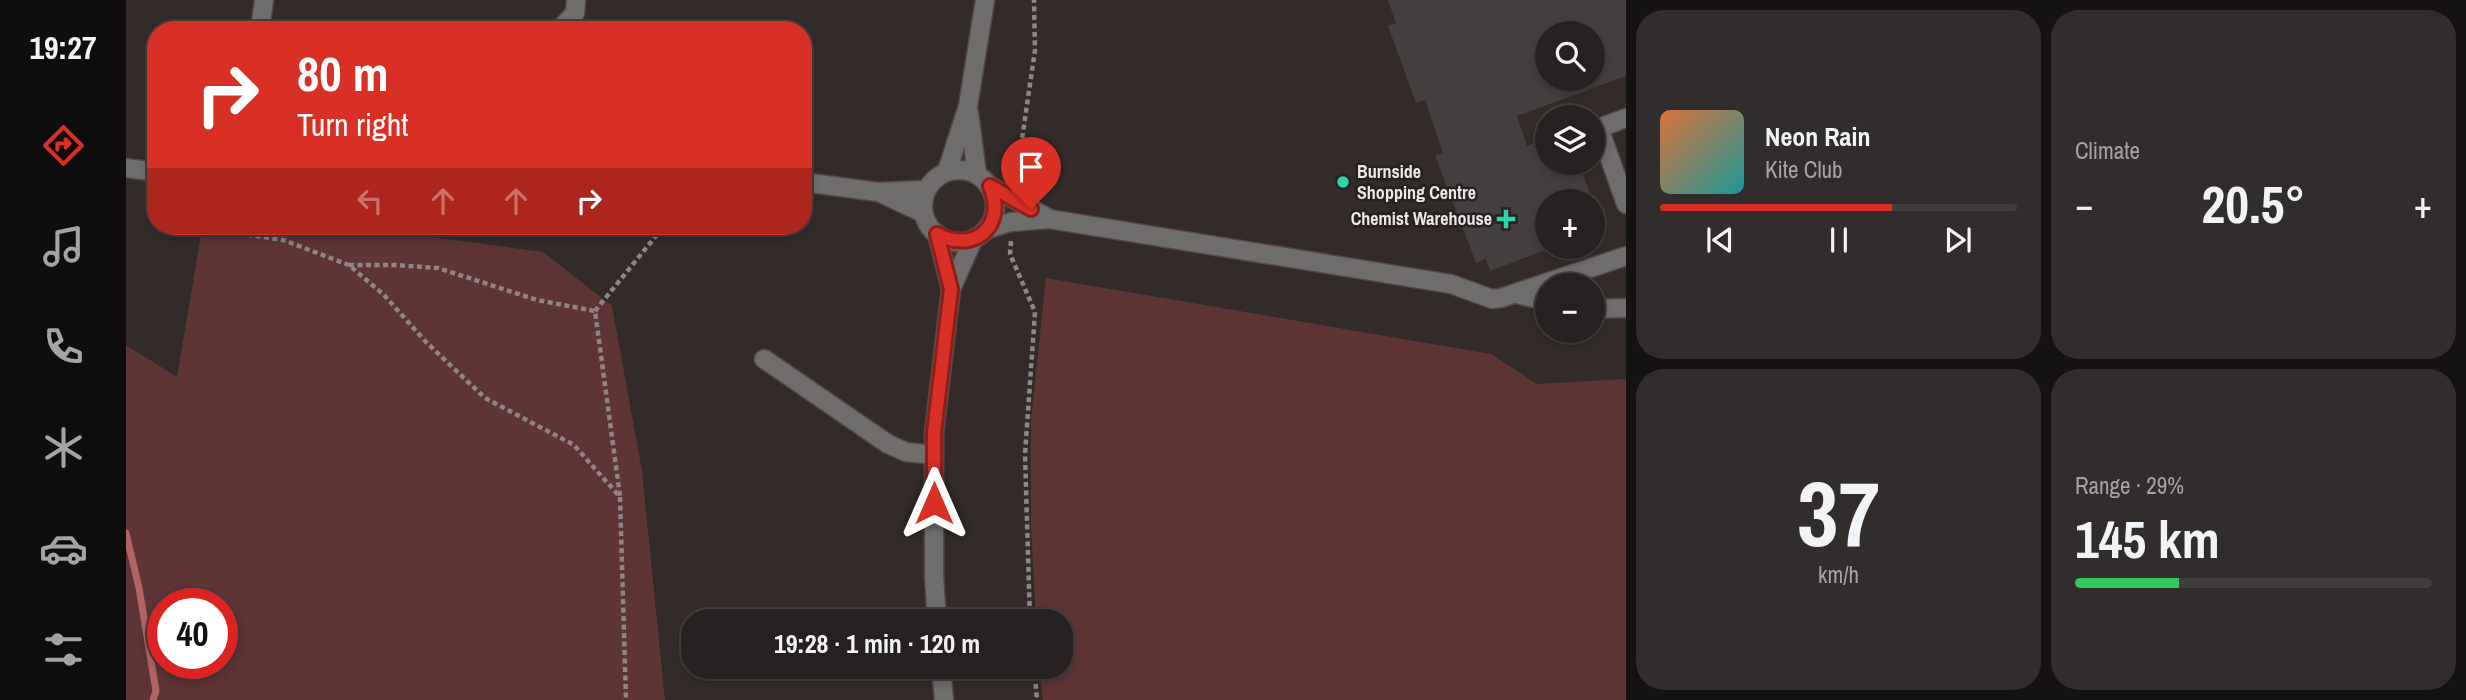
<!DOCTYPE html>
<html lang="en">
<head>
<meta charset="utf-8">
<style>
  body { margin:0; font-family:"Archivo Narrow",sans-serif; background:#322d2d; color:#f1f3f6; height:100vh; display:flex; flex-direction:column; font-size:26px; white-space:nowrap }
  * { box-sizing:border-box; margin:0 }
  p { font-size:23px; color:#a4a3a5 }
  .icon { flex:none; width:38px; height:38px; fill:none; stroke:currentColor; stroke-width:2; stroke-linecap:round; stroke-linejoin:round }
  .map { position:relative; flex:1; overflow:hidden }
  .drawer { display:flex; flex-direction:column; gap:10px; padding:10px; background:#151212; width:840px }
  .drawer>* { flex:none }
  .guide { position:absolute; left:21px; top:21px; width:665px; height:214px; border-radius:28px; box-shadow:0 4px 10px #0003,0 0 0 2px #423e3e; background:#d93025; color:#fff; overflow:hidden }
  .buttons { position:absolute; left:1409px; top:21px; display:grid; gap:14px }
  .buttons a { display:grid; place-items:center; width:70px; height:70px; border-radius:50%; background:#262020; box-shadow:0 4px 10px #0003,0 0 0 2px #423e3e; font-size:35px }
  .speed { position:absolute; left:21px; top:588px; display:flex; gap:14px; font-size:35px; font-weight:700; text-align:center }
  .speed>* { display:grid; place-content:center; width:91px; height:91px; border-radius:50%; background:#262020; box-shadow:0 4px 10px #0003,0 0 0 2px #423e3e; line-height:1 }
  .speed .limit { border:10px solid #d22; background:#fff; color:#111 }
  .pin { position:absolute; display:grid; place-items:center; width:60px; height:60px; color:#fff; margin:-72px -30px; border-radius:50% 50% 50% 0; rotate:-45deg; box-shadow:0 0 7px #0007 }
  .pin .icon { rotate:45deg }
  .me { position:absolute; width:77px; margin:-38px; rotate:0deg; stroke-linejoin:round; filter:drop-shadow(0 0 5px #0008) }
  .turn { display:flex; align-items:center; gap:24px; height:147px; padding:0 35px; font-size:32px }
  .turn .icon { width:91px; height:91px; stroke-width:2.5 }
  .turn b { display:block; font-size:49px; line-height:60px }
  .lanes { display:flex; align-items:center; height:66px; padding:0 35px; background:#0003; justify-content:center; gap:35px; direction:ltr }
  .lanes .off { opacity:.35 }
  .big { font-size:52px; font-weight:700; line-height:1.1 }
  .drawer .card { flex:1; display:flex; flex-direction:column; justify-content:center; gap:10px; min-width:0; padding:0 24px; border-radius:28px; background:#322d2d }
  .drawer .dial { align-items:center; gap:0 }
  .dial b { font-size:91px; line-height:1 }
  .song { display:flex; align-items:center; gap:21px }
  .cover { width:84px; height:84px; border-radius:10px; background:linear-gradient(135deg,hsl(20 70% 55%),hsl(180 70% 35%)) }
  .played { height:7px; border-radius:4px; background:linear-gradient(90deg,#d93025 65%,#423e3e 65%) }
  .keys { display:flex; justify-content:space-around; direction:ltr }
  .heat { display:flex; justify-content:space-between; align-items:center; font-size:38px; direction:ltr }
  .charge { height:10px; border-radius:5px; background:linear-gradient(90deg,#34c759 29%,#423e3e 0) }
  .drawer .tiles { flex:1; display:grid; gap:10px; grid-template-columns:repeat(2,1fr) }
  .trip { position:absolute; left:555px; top:609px; width:392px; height:70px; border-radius:28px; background:#262020; box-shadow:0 4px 10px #0003,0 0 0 2px #423e3e; font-weight:700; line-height:70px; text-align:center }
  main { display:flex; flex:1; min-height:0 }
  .tabs { display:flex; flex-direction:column; width:126px; justify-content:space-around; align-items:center; background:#0f0d0d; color:#a4a3a5 }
  .tabs .icon { width:49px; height:49px }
  .tabs .active { color:#d93025 }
  .tabs b { font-size:32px; color:#f1f3f6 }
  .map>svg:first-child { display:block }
  .green { fill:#5e3434; fill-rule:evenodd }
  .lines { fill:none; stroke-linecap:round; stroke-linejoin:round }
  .stream { stroke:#b16464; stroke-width:7 }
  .building { fill:#463f3f; fill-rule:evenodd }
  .minor-casing { stroke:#504948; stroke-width:21 }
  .path { stroke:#8c8686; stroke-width:4.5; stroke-dasharray:5 3.5; stroke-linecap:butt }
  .minor { stroke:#706d6d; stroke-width:18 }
  .route-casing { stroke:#8d1f18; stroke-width:18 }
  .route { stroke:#d93025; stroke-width:12 }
  .poi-dot { fill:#2dd5ab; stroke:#282121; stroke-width:2.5 }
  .labels { text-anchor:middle; stroke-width:5; stroke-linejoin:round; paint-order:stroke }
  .poi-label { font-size:18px; font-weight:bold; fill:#ede8e8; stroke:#282121; text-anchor:start }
</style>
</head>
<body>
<main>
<nav class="tabs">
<b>19:27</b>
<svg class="icon active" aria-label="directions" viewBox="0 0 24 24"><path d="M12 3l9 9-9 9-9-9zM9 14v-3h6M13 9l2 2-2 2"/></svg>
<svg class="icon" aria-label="music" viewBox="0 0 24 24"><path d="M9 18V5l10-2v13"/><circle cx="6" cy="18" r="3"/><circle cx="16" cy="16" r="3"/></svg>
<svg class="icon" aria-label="phone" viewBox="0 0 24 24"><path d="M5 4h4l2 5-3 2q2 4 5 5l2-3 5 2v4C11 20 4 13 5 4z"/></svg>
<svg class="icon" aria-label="climate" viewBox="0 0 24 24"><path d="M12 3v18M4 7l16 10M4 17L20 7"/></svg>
<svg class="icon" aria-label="car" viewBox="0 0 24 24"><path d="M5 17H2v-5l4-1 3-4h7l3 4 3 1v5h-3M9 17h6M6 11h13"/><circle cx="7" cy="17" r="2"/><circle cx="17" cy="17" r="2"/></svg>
<svg class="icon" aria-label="filters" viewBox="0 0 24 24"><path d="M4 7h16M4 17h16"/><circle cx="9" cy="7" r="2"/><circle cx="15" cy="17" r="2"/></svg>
</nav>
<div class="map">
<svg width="1500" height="700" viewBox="0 0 1500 700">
  <rect width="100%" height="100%" fill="#322b2a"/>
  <path class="green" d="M94,226H224L417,252L486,306L516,471L539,700H0V345L51,377L76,229ZM37,604H96V663H37Z
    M920,278L1365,354L1411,384L1500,379V700H917L913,667H934V621H910L905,526V419Z"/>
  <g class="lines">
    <path class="stream" d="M0,533L13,588L30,691L27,700"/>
  </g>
  <path class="building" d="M1262,0H1500V76L1391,116L1401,146L1421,138V163H1452L1467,201H1421V247H1427L1364,271L1360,259L1350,263L1309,155L1317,153L1299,100L1290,103L1262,26L1270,23ZM1421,33H1466V79H1421Z
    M1466,202L1477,228L1466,232Z"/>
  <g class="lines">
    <defs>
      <path id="minor" d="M134,30L138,0
        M433,30L449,13L450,0
        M843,113L851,174
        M1500,118L1473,128L1500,204
        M0,168L30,172
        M797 206a36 36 0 1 1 72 0a36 36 0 1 1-72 0Z
        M821,171L842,106L859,0
        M677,182L752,192L800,190
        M864,186L922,218
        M755,193L797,213
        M862,229L885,222L923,219L1325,284L1366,299L1375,298L1500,256
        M811,234L825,289
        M1390,294L1421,301
        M1466,309L1500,308
        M638,359L762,444L780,452L808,455
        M811,621L808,576V433L825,289L847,240
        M815,667L818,700"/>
    </defs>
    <use href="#minor" class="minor-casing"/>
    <path class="path" d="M890,180L909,50L908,0
      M107,226L117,234L157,240L223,265L258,295L300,342L359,398L448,445L494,497L500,700
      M885,241L884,254L909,312L899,454L904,621
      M223,265H269L312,268L411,300L469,311L494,496
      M469,311L538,226
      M908,667L911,700"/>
    <use href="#minor" class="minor"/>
  </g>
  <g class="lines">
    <defs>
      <path id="route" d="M808,503V433L825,289L811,234C848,254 881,226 864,186L905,209"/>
    </defs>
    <use href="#route" class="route-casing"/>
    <use href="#route" class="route"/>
  </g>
  <g class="poi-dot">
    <circle cx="1217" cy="182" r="7"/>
    <path d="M1376.5 208.5h7v7h7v7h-7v7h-7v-7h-7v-7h7z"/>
  </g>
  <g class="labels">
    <g class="poi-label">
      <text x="1231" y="178">Burnside<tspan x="1231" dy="21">Shopping Centre</tspan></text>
      <text x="1366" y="225" text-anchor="end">Chemist Warehouse</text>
    </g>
  </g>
</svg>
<div class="buttons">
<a><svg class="icon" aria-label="search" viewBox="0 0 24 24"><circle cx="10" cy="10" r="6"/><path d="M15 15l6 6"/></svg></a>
<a><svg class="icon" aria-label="layers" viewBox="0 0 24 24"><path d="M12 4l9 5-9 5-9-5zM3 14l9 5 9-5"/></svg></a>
<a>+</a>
<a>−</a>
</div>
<div class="speed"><div class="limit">40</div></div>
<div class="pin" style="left:905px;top:209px;background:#d93025"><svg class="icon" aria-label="arrive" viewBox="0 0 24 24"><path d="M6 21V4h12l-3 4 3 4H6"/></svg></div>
<svg class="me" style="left:808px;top:503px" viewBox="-20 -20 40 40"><path d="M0-17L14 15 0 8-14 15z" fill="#d93025" stroke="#fff" stroke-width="4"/></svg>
<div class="trip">19:28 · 1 min · 120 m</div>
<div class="guide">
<div class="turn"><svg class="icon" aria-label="right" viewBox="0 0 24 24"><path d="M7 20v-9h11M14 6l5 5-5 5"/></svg><div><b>80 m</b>Turn right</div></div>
<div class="lanes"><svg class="icon off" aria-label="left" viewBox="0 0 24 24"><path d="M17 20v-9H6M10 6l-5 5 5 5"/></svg><svg class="icon off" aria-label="ahead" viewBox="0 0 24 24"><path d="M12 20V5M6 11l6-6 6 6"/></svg><svg class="icon off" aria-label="ahead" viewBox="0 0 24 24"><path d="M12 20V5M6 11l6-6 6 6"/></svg><svg class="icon" aria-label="right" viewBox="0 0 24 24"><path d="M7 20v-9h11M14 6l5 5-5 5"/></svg></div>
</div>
</div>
<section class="drawer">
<div class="tiles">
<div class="card">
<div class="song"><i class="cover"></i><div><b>Neon Rain</b><p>Kite Club</p></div></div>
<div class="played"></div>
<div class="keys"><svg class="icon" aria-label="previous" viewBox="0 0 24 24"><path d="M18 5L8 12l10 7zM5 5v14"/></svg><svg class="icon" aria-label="pause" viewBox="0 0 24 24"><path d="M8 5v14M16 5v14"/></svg><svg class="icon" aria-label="next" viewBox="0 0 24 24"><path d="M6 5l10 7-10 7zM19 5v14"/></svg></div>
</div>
<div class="card"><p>Climate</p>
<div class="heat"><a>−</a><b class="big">20.5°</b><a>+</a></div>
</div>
<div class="card dial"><b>37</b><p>km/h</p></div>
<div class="card"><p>Range · 29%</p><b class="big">145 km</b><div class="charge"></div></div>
</div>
</section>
</main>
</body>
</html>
